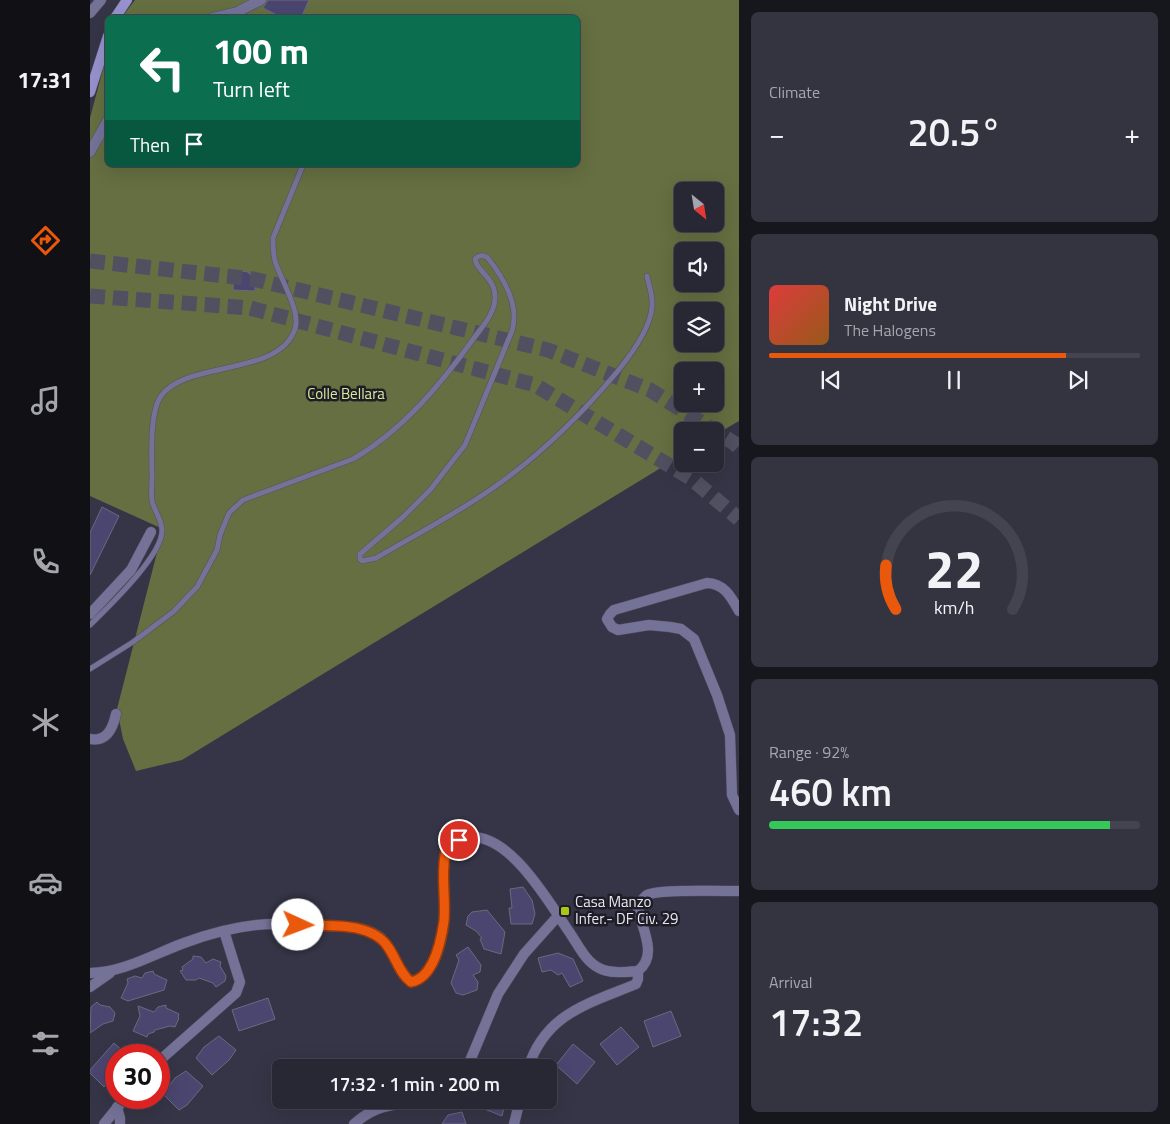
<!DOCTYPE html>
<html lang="en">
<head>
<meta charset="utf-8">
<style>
  body { margin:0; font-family:"Titillium Web",sans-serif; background:#343441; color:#f1f3f6; height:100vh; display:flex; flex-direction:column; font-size:19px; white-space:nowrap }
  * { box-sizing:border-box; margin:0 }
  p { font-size:16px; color:#a5a6ad }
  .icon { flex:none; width:28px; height:28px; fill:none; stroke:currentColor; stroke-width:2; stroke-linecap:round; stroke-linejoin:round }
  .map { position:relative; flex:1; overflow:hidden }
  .side { display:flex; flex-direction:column; gap:12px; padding:12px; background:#16161d; width:431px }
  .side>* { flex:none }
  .top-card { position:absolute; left:15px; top:15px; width:475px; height:152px; border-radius:8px; box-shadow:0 5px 20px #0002,0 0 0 1px #444450; background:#0b6e4f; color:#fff; overflow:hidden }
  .needle { width:32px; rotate:150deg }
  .tools { position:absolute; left:584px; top:182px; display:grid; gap:10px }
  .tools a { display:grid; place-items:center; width:50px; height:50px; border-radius:8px; background:#282835; box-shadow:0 5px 20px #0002,0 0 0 1px #444450; font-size:25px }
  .speed { position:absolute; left:15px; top:1044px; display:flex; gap:10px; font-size:25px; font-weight:700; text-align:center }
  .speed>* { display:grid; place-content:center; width:65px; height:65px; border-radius:50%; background:#282835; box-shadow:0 5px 20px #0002,0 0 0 1px #444450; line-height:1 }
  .speed .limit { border:8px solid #d22; background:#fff; color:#111 }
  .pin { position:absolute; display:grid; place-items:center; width:42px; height:42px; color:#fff; margin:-21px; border:2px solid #fff; border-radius:50%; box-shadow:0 1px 5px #0007 }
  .me { position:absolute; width:55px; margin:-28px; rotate:92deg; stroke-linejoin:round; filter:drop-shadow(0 0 4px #0008) }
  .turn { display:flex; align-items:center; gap:18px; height:105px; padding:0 25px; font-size:22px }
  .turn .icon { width:65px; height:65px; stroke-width:2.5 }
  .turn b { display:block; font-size:35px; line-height:42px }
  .then { display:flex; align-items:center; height:48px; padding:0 25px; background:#0003; gap:10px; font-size:19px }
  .big { font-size:38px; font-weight:600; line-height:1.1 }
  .side .widget { flex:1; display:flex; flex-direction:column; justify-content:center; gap:8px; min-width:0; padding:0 18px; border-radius:8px; background:#343441 }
  .side .dial { align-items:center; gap:0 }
  .dial svg { height:130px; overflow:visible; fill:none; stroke:#444450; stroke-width:7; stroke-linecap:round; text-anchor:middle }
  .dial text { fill:#f1f3f6; stroke:none }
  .song { display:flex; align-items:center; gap:15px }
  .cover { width:60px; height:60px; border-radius:8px; background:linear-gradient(135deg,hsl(0 70% 55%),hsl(30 70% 35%)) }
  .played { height:5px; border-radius:2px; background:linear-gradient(90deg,#ea580c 80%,#444450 80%) }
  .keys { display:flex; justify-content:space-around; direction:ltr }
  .heat { display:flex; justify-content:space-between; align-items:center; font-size:28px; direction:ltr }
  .charge { height:8px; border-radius:4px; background:linear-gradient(90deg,#34c759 92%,#444450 0) }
  .trip { position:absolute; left:182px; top:1059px; width:285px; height:50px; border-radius:8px; background:#282835; box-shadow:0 5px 20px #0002,0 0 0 1px #444450; font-weight:600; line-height:50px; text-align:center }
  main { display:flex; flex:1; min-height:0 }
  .dock { display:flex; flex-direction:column; width:90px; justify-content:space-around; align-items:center; background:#101015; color:#a5a6ad }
  .dock .icon { width:35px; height:35px }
  .dock .active { color:#ea580c }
  .dock b { font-size:22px; color:#f1f3f6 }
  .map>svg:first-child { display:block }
  .forest { fill:#656f41; fill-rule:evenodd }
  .building { fill:#4a4670; stroke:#6b697e }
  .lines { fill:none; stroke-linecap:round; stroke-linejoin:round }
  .highway-tunnel { stroke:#515061; stroke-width:15; stroke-dasharray:15 8; stroke-linecap:butt }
  .lane-casing { stroke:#525162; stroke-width:6 }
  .street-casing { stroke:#525162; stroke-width:11 }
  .secondary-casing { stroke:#525162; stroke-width:11 }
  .lane { stroke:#757298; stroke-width:5 }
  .street { stroke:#757298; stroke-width:10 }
  .secondary { stroke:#9792ce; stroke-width:10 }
  .route-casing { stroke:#983908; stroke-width:12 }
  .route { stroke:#ea580c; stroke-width:9 }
  .poi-dot { fill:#abc716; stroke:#1e1d26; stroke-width:2 }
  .labels { text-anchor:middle; stroke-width:5; stroke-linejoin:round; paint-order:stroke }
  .park-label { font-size:15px; fill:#d6e99e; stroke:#1e1d26 }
  .poi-label { font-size:15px; fill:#e7e6f2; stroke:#1e1d26; text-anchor:start }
</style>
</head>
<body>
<main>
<nav class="dock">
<b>17:31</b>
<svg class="icon active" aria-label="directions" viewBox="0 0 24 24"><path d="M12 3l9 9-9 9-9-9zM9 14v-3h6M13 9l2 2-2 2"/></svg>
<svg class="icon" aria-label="music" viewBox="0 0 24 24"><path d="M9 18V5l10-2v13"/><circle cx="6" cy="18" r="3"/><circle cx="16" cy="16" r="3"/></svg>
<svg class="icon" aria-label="phone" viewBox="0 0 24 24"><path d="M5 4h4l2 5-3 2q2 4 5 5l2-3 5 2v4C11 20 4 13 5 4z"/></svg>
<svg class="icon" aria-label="climate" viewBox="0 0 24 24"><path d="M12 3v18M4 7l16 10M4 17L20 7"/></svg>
<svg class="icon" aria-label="car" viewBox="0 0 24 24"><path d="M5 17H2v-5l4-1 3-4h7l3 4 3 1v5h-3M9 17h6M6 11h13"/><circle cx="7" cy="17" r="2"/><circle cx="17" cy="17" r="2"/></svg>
<svg class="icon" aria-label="filters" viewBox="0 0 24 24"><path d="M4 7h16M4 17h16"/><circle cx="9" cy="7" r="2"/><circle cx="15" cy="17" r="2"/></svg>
</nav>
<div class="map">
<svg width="649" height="1124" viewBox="0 0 649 1124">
  <rect width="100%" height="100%" fill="#363547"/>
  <path class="forest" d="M45,0H649V421L625,435V431H592V455L92,760L46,771L33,739L27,709L73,529L0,496V118L17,54L18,165H488V18L32,17ZM592,191H625V224H592ZM592,251H625V284H592ZM592,311H625V344H592ZM592,371H625V404H592Z"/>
  <path class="building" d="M178,0H219L211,18H193L173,8Z
    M144,270L158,272L162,277L165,278V291L143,290Z
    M12,507L29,516L0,575V533Z
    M433,887L442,900L445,914L442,924H421L419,908H422L420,889Z
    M397,910L415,932L411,954L394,949L390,939L392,938L386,931L376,925L378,916L382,912Z
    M378,947L391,965L390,972L383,975L388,982L387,990L373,995L366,993L361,983L369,960L366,955Z
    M468,953L483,959L493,981L480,987L472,973L468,975L461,970L452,972L448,958Z
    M103,956L111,957L116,963L123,959L131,962L130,966L136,976L135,981L126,987L123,983L109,978L106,980H96L90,971L93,970L92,967L103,959Z
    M63,971L64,974L77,980L74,990L38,1001L31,998L38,983L37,979L45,976L52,978L55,973Z
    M178,998L185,1019L149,1031L142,1010Z
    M7,1002L10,1005L20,1007L25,1013L23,1021L13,1024L0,1033L1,1007Z
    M76,1005V1008L89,1014L88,1017L89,1018L85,1027L80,1026L65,1030L64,1032L58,1034L57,1037L43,1031L50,1016L48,1006L64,1012L68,1007Z
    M581,1011L591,1036L563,1047L554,1021Z
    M531,1027L549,1047L527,1065L510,1044Z
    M129,1036L146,1050L139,1060L122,1075L106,1058L114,1047Z
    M24,1043L37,1055H26V1074L14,1087L0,1073V1070Z
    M483,1044L505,1062L487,1084L466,1065Z
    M96,1071L113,1086L97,1105L89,1110L73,1094L85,1078Z
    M395,1100H416L412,1116L392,1108Z
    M372,1112L376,1124H352L358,1115Z"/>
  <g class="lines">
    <path class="highway-tunnel" d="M0,261L163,279L458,350L560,390L644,443L649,448
      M0,296L160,308L445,385L602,479L649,519"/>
    <defs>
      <path id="lane" d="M0,625C18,607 73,555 72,530C72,520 64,510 62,501C61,494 62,486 62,478C62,458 59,413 71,396C96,360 189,377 205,329C211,311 190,278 185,261C183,253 183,246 183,238L213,165
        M0,669L43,642L83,612L107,587L127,550L130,535L139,513L153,500L263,459C312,431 351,384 384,338C392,327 405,313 405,298C406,278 386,271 385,259C389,255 392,255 397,257C413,277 430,305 422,331L375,445L340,490L313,517L270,554V559L272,561L286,558C325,535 366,514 403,488C449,456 491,415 527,372C540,356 561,327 562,306C563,295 559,286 557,276"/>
      <path id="street" d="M0,13L11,0
        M122,18L147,12L171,0
        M0,152L18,120
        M649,611C641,597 635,584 617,583L524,610L520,614L517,619L522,627L528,630L559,625L580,627L591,629L604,639L627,695L640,735L642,795L649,810
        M0,614L41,570L61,532
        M0,739C17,742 23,728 26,714
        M0,973C32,973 64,954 94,943C121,933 151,925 180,924C196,924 213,925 229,926C247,926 269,925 285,934C304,944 304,970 321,982C344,978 352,941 354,921C356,899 351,877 355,855C358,847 365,840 374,838C418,828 459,903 480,933C488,945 496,962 509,968C520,974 536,972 548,971C569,955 551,928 548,907C550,903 553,898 557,895C567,889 633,891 649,891
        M0,987L20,973
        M69,1061L146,993L150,982L134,931
        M377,1068L408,994L434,954L468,916
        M438,1068C456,1013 498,1004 546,984L548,979V971
        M27,1107L30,1118V1124
        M14,1124L35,1098
        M264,1124C286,1104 307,1104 336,1100
        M424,1124L430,1100"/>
      <path id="secondary" d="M25,18L37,0
        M0,92L18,36"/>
    </defs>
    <use href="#lane" class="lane-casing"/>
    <use href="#street" class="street-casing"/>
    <use href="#secondary" class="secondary-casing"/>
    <use href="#lane" class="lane"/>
    <use href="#street" class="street"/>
    <use href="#secondary" class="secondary"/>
  </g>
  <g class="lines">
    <defs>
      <path id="route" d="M208,925C236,926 281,921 298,947C306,958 310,974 321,982C344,978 351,941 354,921C356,899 351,877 355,855L356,850L369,840"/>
    </defs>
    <use href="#route" class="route-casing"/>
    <use href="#route" class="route"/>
  </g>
  <rect class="poi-dot" x="470" y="906" width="10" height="10" rx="2.5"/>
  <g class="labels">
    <g class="park-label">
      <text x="256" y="399">Colle Bellara</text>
    </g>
    <g class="poi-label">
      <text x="485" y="907">Casa Manzo<tspan x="485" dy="17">Infer.- DF Civ. 29</tspan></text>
    </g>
  </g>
</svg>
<div class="tools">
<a><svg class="needle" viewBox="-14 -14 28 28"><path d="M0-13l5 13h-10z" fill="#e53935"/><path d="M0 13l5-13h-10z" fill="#a5a6ad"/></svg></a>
<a><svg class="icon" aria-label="sound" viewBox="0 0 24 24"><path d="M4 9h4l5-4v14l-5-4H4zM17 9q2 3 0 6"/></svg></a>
<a><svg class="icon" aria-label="layers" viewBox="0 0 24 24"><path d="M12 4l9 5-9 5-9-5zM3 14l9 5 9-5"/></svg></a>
<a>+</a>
<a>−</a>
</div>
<div class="speed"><div class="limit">30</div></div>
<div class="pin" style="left:369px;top:840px;background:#d93025"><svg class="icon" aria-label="arrive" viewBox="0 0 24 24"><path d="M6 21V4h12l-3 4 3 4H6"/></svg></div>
<svg class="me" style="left:208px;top:925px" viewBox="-20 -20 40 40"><circle r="19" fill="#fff"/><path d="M0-13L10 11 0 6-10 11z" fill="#ea580c"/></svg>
<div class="trip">17:32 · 1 min · 200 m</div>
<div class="top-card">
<div class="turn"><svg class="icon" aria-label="left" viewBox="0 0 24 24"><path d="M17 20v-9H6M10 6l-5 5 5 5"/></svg><div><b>100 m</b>Turn left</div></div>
<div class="then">Then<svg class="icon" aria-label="arrive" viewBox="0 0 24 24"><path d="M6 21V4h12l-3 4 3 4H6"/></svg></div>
</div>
</div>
<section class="side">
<div class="widget"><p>Climate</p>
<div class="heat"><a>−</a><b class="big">20.5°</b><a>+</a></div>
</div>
<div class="widget">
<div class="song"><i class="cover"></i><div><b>Night Drive</b><p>The Halogens</p></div></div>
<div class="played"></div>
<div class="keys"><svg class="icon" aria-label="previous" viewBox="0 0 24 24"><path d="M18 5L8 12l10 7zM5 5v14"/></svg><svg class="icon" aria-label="pause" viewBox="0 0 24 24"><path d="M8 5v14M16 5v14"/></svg><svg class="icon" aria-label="next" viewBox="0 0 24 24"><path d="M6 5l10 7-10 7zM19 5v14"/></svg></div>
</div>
<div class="widget dial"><svg viewBox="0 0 100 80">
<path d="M14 69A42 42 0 1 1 86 69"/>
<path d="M14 69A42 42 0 0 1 8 42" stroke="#ea580c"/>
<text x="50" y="56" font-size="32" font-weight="700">22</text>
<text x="50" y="72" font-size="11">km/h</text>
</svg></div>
<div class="widget"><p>Range · 92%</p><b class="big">460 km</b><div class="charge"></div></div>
<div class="widget"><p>Arrival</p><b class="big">17:32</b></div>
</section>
</main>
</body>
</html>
